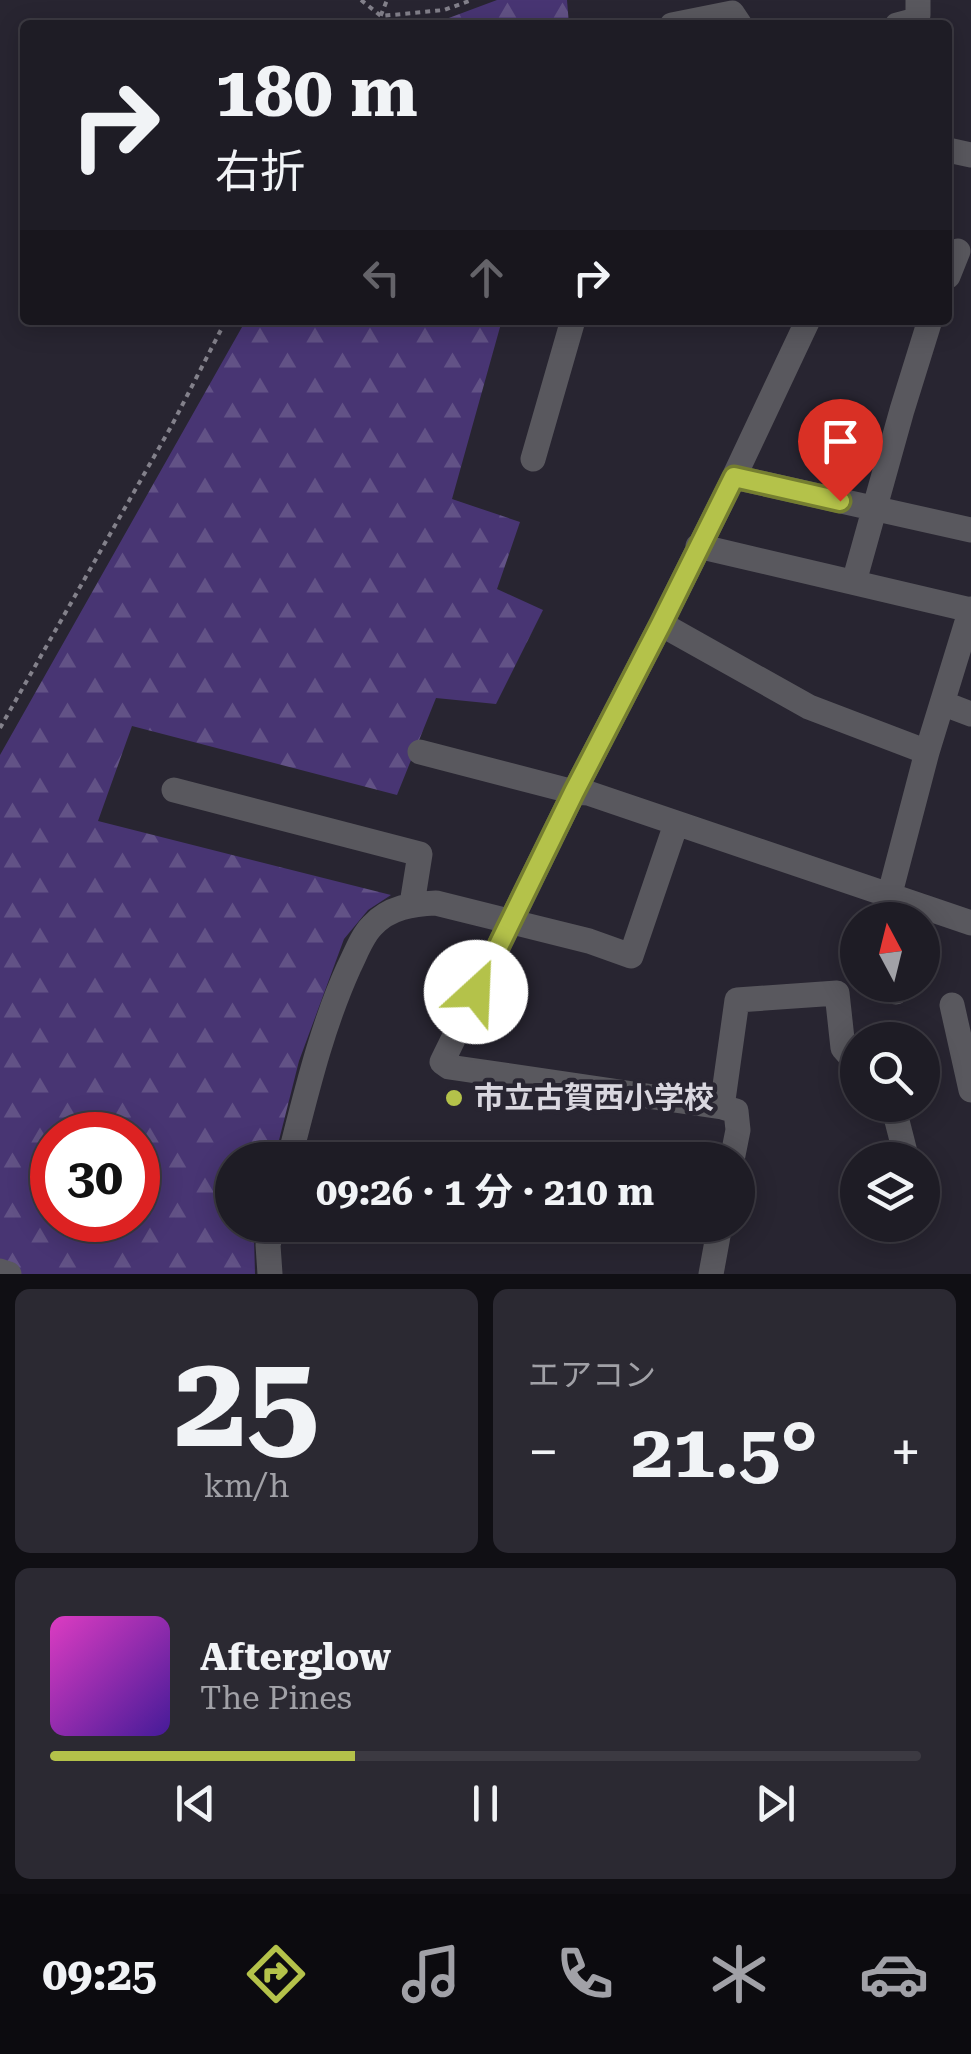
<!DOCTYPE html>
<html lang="ja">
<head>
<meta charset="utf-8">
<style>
  body { margin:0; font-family:"Roboto Serif","Noto Sans JP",serif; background:#2b2932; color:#f1f3f6; height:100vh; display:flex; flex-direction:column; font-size:38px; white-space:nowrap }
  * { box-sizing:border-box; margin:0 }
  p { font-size:32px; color:#a1a1a7 }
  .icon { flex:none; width:55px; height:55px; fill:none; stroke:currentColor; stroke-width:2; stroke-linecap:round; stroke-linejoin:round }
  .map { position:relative; height:1274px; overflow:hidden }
  .panel { display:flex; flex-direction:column; gap:15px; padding:15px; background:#100f14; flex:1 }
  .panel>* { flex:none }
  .banner { position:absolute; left:20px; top:20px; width:932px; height:305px; border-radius:10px; box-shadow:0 5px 25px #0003,0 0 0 2px #3c3a42; background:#1e1c25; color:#f1f3f6; overflow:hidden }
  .needle { width:65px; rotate:353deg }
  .fabs { position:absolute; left:840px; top:902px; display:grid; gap:20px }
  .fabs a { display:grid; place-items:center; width:100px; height:100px; border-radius:50%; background:#1e1c25; box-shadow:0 5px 25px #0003,0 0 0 2px #3c3a42; font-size:50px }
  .speed { position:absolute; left:30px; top:1112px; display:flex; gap:20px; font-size:50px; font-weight:700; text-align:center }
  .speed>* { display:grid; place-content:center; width:130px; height:130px; border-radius:50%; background:#1e1c25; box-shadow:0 5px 25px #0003,0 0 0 2px #3c3a42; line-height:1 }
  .speed .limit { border:15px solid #d22; background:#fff; color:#111 }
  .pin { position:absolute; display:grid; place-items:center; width:85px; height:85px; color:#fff; margin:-102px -42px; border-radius:50% 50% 50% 0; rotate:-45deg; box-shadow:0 0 10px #0007 }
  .pin .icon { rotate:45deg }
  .me { position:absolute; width:110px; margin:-55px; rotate:25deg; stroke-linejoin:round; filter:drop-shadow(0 0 8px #0008) }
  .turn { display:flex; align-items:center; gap:35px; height:210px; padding:0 30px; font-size:45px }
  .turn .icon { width:130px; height:130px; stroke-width:2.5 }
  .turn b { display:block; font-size:70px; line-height:85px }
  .lanes { display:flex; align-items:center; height:95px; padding:0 30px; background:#0003; justify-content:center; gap:50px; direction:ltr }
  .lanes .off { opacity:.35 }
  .big { font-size:75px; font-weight:700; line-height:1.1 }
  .panel .card { flex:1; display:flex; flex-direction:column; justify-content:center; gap:15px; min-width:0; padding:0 35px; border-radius:15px; background:#2b2932 }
  .panel .dial { align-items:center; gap:0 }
  .dial b { font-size:130px; line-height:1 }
  .song { display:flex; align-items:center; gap:30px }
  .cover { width:120px; height:120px; border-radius:15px; background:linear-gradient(135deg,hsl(310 70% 55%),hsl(260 70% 35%)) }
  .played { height:10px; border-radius:5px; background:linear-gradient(90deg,#b4c24a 35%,#3c3a42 35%) }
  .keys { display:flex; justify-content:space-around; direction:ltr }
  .heat { display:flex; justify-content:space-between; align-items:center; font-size:55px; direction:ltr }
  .panel .tiles { flex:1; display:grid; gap:15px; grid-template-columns:1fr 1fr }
  .card:last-child { grid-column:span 2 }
  .trip { position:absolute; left:215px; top:1142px; width:540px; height:100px; border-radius:50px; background:#1e1c25; box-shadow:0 5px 25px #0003,0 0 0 2px #3c3a42; font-weight:700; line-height:100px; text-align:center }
  .menu { display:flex; height:160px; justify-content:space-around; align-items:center; background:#0c0b0f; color:#a1a1a7 }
  .menu .icon { width:70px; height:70px }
  .menu .active { color:#b4c24a }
  .menu b { font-size:45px; color:#f1f3f6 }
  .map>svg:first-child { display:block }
  .forest { fill:url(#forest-firs); fill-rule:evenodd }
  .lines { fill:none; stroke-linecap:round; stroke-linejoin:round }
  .path { stroke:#83818b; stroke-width:4; stroke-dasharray:5 5; stroke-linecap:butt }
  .minor { stroke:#59585e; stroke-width:25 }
  .route-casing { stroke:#757e30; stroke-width:25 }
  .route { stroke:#b4c24a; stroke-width:18 }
  .poi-dot { fill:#b4c24a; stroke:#282531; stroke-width:4 }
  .labels { text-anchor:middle; stroke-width:9; stroke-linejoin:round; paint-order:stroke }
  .poi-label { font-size:30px; font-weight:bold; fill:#d9d7df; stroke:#282531; text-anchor:start }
</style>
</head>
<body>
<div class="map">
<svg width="971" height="1274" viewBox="0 0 971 1274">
  <defs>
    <pattern id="forest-firs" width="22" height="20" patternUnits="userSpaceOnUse" patternTransform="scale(2.5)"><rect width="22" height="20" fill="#483573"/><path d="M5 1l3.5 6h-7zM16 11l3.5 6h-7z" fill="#625286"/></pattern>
  </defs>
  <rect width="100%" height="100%" fill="#282531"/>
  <path class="forest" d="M497,0H567L569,25H430Z
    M246,320H502L452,499L520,522L497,589L543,610L496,704L436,698L397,795L132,726L98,821L391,895L368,910L344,939L299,1061L274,1160H232V1225H257L254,1238L255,1274H0V755ZM52,1135H138V1220H52Z"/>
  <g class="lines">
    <path class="path" d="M361,0L381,16L444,10L472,0
      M377,25L387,0
      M0,728L172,425L226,320"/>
    <path class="minor" d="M672,25L732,13L740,25
      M897,25L912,21L918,15V0
      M948,150L971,155
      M948,276L958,251
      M533,459L573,320
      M734,477L808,320
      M698,546L971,610
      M854,582L902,410L930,320
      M661,624L809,707L927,752
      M942,703L971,714
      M420,752L574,792L588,793L971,923
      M174,790L420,854L412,904
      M891,920L889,897L927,752L971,609
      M895,985L896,992
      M952,1005L971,1090
      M893,1105L907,1160
      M722,1107L737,1000L837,993L843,1048L858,1065
      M289,1160C306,1094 321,1029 349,967C356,953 362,936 372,926C389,907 413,904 436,903L589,941L631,956L676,824
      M732,1160L738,1130L736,1111L722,1107L449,1067L442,1062L574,792L661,624L734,477L971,530
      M0,1271L9,1274
      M270,1274L268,1245L273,1225
      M711,1274L720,1225"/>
  </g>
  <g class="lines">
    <defs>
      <path id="route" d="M476,992L574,792L661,624L734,477L840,501"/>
    </defs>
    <use href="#route" class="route-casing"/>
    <use href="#route" class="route"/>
  </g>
  <circle class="poi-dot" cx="454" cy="1098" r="10"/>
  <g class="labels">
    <g class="poi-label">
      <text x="474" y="1108">市立古賀西小学校</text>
    </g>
  </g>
</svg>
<div class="fabs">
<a><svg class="needle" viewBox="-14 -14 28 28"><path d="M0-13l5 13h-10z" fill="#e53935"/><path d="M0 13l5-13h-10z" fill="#a1a1a7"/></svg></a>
<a><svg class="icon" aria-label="search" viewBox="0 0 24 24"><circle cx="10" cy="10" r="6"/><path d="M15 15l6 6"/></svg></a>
<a><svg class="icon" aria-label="layers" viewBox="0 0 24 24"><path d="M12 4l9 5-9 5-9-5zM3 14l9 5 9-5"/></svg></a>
</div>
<div class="speed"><div class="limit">30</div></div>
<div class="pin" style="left:840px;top:501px;background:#d93025"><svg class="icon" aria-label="arrive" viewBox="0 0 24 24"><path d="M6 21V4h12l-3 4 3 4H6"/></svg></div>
<svg class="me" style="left:476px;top:992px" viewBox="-20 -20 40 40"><circle r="19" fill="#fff"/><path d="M0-13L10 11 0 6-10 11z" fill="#b4c24a"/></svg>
<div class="trip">09:26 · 1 分 · 210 m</div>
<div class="banner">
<div class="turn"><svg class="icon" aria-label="right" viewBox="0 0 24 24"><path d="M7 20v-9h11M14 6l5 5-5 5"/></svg><div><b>180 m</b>右折</div></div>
<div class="lanes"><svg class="icon off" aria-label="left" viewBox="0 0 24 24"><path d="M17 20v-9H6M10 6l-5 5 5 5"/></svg><svg class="icon off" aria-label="ahead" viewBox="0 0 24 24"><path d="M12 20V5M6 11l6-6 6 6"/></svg><svg class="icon" aria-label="right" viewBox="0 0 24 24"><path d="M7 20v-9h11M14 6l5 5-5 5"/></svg></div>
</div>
</div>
<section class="panel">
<div class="tiles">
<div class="card dial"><b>25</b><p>km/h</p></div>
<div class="card"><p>エアコン</p>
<div class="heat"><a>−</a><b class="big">21.5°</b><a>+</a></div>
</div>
<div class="card">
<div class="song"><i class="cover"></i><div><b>Afterglow</b><p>The Pines</p></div></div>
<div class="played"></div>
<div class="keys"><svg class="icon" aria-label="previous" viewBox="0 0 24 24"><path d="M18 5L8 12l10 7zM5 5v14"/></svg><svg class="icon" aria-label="pause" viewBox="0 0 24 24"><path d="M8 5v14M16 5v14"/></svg><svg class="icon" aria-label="next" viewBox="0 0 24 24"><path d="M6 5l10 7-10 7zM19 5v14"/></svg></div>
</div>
</div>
</section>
<nav class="menu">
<b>09:25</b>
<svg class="icon active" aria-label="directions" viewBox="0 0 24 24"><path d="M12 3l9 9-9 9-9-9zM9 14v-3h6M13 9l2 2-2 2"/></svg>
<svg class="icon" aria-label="music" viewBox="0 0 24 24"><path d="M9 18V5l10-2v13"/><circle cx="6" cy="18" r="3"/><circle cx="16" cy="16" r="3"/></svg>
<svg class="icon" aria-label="phone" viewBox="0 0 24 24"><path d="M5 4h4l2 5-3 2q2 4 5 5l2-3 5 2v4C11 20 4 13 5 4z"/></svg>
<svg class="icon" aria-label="climate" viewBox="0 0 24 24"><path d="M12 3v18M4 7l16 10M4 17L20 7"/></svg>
<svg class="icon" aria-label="car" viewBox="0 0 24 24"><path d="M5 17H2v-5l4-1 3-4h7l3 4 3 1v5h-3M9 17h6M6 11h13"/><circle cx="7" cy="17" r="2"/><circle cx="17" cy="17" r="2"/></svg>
</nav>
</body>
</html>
